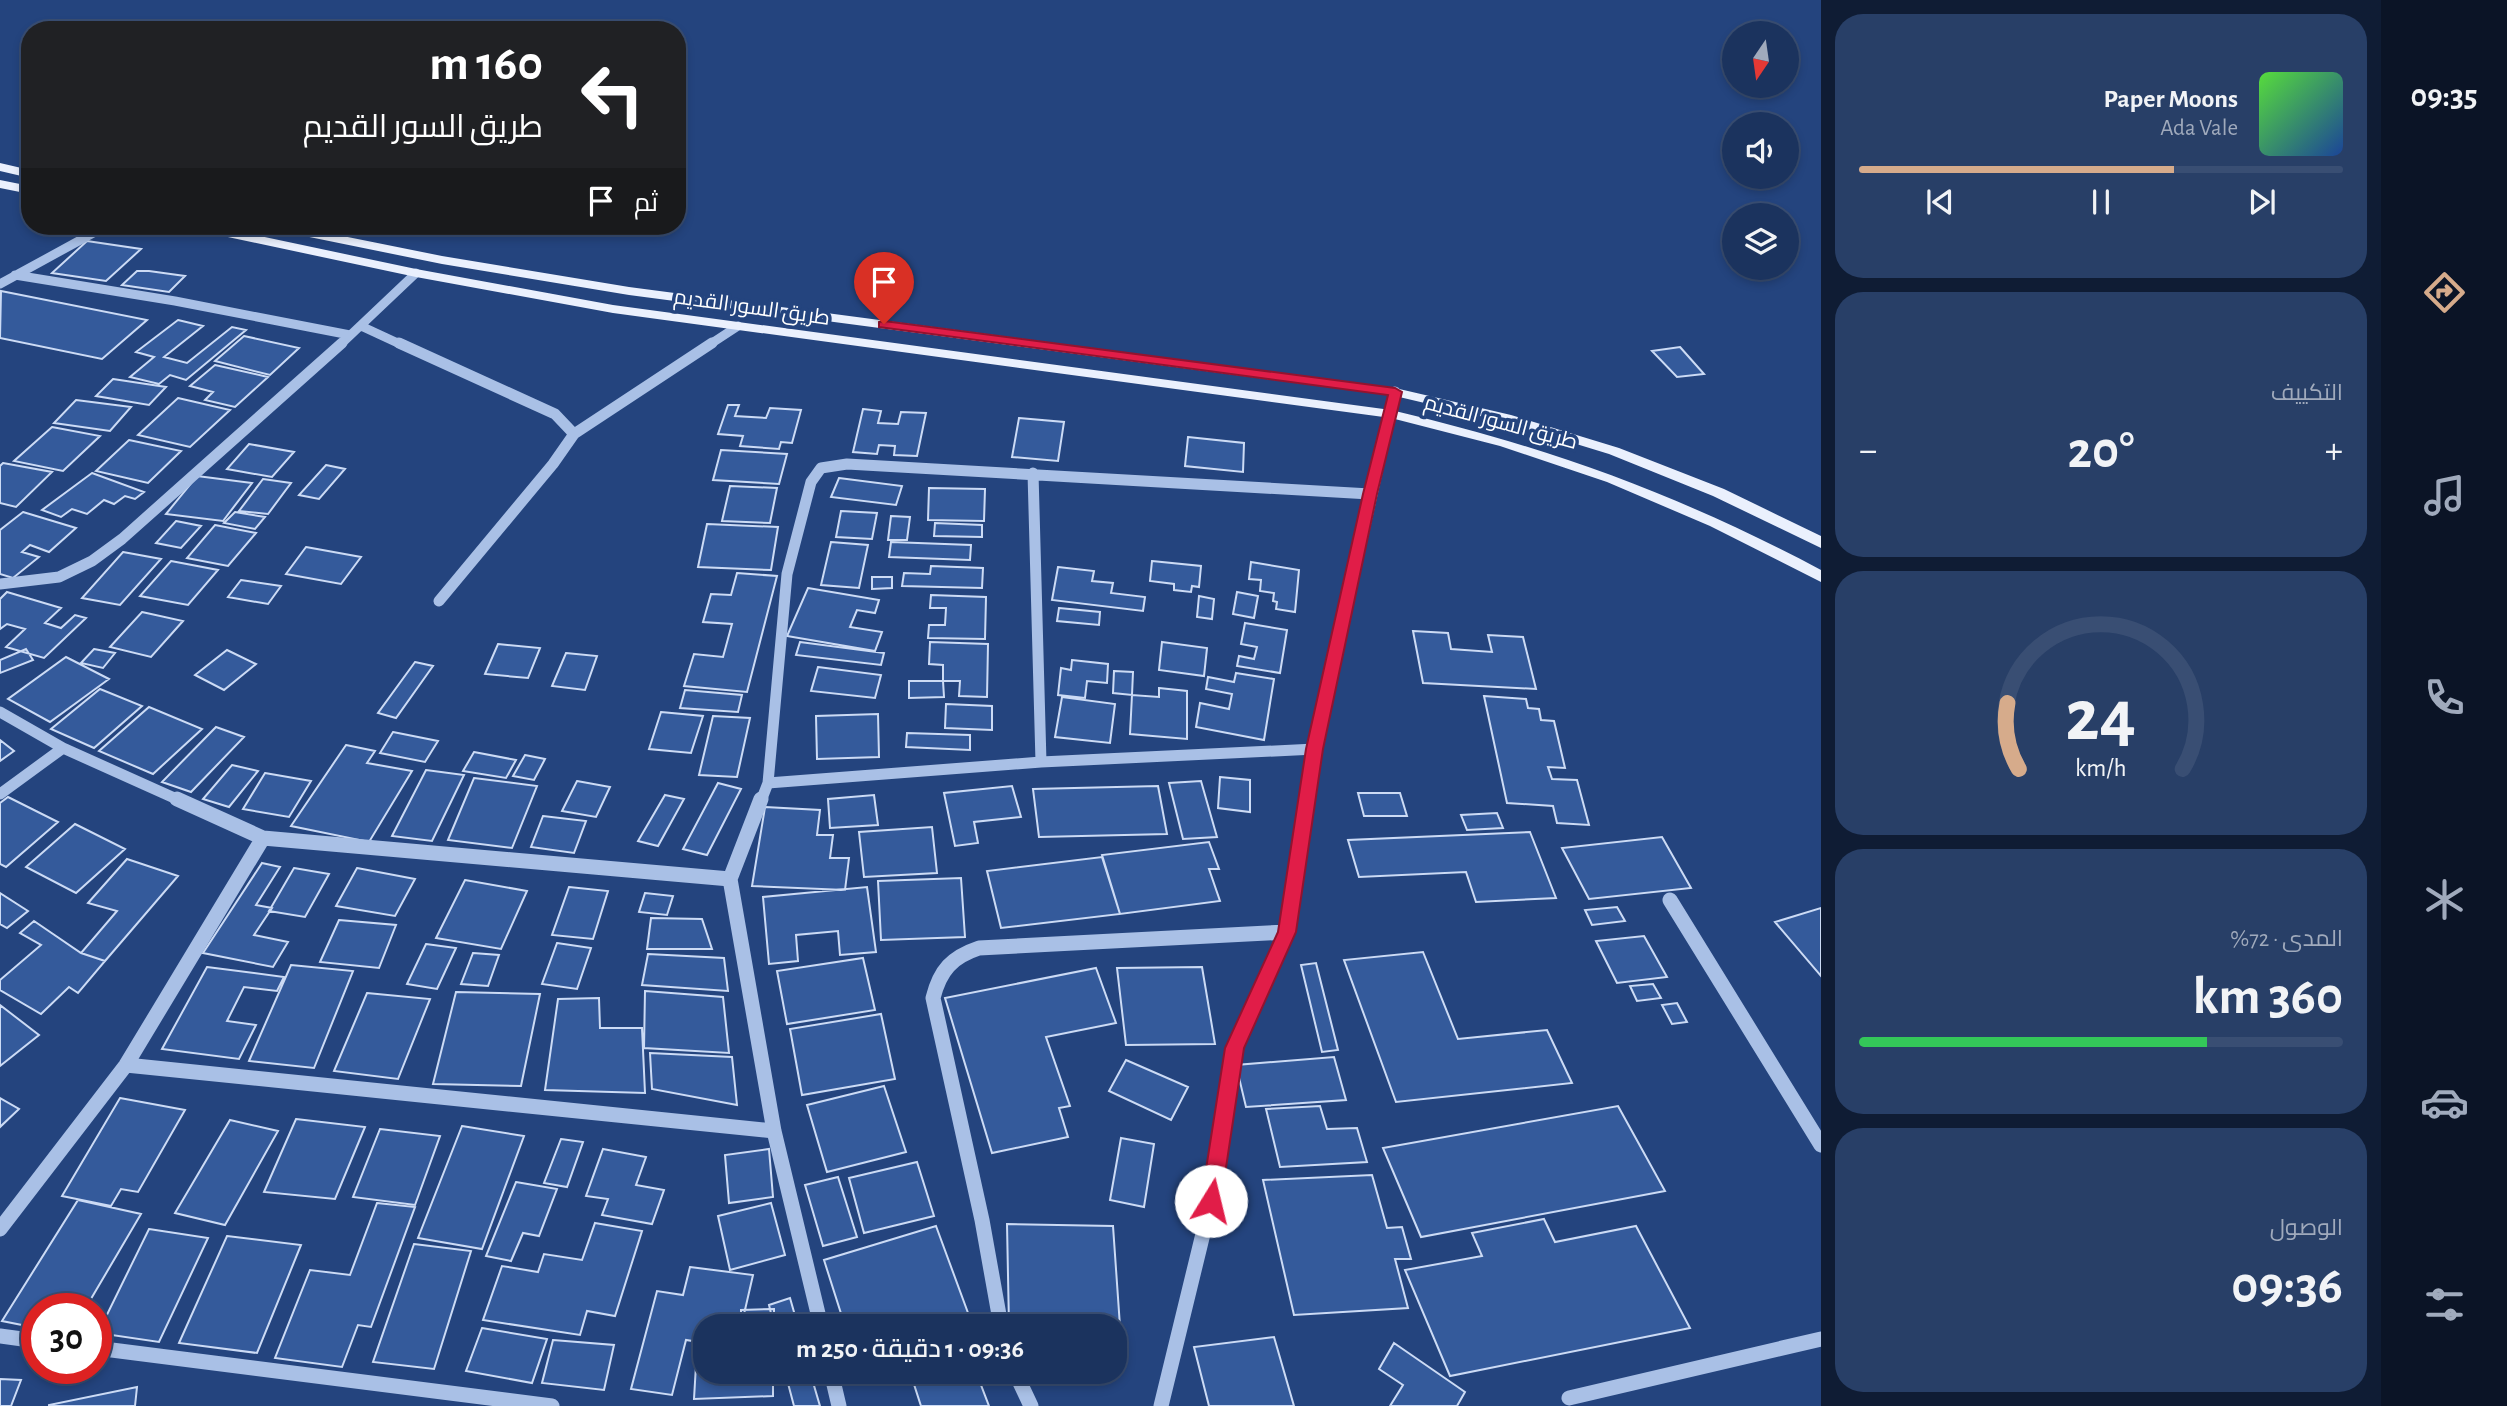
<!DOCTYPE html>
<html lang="ar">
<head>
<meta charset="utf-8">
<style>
  body { margin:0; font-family:"Alegreya Sans",Cairo,sans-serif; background:#283f67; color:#f1f3f6; direction:rtl; height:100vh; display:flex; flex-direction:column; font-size:26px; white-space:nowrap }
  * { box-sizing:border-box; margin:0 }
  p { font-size:23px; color:#a0aabc }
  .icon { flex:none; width:38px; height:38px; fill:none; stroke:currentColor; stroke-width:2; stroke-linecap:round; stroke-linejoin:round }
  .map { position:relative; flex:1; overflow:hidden; direction:ltr }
  .drawer { display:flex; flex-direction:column; gap:14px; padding:14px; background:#0f1c34; width:560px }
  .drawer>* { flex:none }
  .top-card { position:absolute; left:21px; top:21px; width:665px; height:214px; border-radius:28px; box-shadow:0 4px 10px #0003,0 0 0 2px #394e73; direction:rtl; background:#202124; color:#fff; overflow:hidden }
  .needle { width:46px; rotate:193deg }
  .buttons { position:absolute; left:1722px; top:21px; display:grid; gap:14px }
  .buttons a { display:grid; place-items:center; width:77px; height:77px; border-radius:50%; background:#1b335e; box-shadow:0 4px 10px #0003,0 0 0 2px #394e73; font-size:35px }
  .speed { position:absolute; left:21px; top:1293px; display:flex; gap:14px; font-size:35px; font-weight:700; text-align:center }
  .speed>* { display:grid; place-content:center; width:91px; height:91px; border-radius:50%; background:#1b335e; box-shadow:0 4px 10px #0003,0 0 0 2px #394e73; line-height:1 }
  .speed .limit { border:10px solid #d22; background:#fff; color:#111 }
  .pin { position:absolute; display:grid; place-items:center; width:60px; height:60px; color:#fff; margin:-72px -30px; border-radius:50% 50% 50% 0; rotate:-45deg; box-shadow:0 0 7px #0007 }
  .pin .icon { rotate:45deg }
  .me { position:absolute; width:77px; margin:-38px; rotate:9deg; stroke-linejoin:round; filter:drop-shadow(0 0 5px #0008) }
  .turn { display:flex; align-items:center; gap:24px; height:147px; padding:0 28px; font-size:32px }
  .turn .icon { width:91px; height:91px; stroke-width:2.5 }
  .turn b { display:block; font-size:49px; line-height:60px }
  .then { display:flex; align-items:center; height:66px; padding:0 28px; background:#0003; gap:14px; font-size:26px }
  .big { font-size:52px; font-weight:600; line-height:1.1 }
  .drawer .tile { flex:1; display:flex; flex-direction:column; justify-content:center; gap:10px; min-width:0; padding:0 24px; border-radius:28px; background:#283f67 }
  .drawer .dial { align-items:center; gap:0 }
  .dial svg { height:182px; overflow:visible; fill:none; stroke:#394e73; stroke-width:7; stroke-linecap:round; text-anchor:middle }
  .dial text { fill:#f1f3f6; stroke:none }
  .song { display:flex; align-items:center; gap:21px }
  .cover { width:84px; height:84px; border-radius:10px; background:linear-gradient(135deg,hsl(110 70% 55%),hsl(220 70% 35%)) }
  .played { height:7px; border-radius:4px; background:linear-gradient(90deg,#d6ab8b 65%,#394e73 65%) }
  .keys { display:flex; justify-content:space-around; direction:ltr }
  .heat { display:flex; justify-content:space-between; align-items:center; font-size:38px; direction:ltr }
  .charge { height:10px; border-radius:5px; background:linear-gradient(90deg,#34c759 72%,#394e73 0) }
  .trip { position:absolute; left:693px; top:1314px; width:434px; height:70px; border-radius:28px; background:#1b335e; box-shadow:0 4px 10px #0003,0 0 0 2px #394e73; font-weight:600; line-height:70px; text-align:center; direction:rtl }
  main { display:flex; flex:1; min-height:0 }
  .tabs { display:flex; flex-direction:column; width:126px; justify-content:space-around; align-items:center; background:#0b1426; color:#a0aabc }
  .tabs .icon { width:49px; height:49px }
  .tabs .on { color:#d6ab8b }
  .tabs b { font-size:32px; color:#f1f3f6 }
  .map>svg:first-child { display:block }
  .building { fill:#345a9b; stroke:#ccdbf5; stroke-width:2 }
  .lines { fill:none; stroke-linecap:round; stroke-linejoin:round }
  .minor-far2 { stroke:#a9c0e6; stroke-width:9 }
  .minor-far1 { stroke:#a9c0e6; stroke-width:11 }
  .minor { stroke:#a9c0e6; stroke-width:15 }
  .major { fill:#eaf0fd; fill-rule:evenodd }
  .route { fill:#e11d48; stroke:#92132f; stroke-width:2 }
  .labels { text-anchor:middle; stroke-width:7; stroke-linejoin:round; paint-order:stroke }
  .street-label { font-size:21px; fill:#fff; stroke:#24447e }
</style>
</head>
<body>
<main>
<nav class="tabs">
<b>09:35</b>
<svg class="icon on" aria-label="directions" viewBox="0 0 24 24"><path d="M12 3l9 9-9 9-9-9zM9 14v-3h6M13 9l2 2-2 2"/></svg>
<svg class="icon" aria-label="music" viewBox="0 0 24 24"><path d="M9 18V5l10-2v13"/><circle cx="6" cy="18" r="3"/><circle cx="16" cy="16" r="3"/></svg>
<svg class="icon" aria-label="phone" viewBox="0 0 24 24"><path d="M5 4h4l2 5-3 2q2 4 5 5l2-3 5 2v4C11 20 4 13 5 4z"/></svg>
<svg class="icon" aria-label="climate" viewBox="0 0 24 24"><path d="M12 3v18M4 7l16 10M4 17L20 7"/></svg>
<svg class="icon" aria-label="car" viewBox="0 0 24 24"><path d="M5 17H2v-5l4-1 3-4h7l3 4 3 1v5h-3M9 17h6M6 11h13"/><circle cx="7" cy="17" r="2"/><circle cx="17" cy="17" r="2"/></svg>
<svg class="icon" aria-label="filters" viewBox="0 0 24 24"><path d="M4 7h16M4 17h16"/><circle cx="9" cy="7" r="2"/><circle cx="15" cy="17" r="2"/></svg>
</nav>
<section class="drawer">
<div class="tile">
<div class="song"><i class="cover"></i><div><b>Paper Moons</b><p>Ada Vale</p></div></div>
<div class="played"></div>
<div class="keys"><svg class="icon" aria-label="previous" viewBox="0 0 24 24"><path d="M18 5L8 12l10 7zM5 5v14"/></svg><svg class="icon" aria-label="pause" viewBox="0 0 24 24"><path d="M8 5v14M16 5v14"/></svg><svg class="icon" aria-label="next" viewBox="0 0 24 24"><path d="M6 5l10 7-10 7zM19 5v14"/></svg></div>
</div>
<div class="tile"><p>التكييف</p>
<div class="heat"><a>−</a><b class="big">20°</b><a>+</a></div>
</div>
<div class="tile dial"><svg viewBox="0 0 100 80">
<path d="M14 69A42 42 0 1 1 86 69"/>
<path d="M14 69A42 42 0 0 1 9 40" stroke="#d6ab8b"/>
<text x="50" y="56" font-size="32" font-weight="700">24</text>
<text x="50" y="72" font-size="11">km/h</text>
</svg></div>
<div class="tile"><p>المدى · 72%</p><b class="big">360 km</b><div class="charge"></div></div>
<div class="tile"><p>الوصول</p><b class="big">09:36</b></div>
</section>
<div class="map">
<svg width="1821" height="1406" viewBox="0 0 1821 1406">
  <rect width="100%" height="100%" fill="#24447e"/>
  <path class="building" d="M87,241L141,249L106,281L52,273Z
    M137,271H149L185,276L169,292L122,285Z
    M1,291L147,320L102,359L0,338Z
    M178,320L203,326L164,357L187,363L232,327L246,330L186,380L170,375L159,384L130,377L154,357L136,352Z
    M244,336L299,348L270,375L215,361Z
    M1680,347L1704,374L1677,377L1652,351Z
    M215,365L268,377L235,407L205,400L213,392L190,386Z
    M113,379L166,387L149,405L96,396Z
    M178,398L230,410L190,447L138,435Z
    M76,400L131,407L110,431L54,423Z
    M728,405H739L735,416L766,418L770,408L801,410L792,443L781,442L779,449L740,446L743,436L718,434Z
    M863,409L881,411L878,423L898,424L901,412L926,413L917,456L894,455L895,446L879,445L877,454L853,452Z
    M1019,418L1064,422L1058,461L1012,457Z
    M52,427L100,436L63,471L14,461Z
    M1188,437L1244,443L1243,472L1185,466Z
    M129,440L181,451L148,483L96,471Z
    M249,444L294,452L272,477L227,469Z
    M721,450L787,454L779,484L713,480Z
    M3,463L52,472L16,507L0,503V466Z
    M326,465L345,469L319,499L299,495Z
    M92,473L144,492L135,499L125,496L114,504L104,500L87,514L72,509L61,517L42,510Z
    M197,476L252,483L223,521L166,514Z
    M839,478L902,486L896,505L831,497Z
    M263,479L291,483L268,514L239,511Z
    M730,486L777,488L770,523L722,521Z
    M929,488L985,489L984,521L928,520Z
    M841,511L877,513L872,539L836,537Z
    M23,512L76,528L49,552L30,545L22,552L39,557L13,578L0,574V530Z
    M235,512L265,517L255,529L224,523Z
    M891,516L910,517L907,540H888Z
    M176,521L201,526L181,548L156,543Z
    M935,523L982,525V537L934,536Z
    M707,524L778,527L771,570L698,567Z
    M215,525L256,533L228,566L187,558Z
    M831,542L868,545L859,588L821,585Z
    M891,542L971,545L970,560L889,557Z
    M306,547L361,557L341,584L286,574Z
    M123,552L161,559L120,605L82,598Z
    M171,561L218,570L188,605L140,596Z
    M1152,561L1201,566L1199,587L1192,586L1191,592L1174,590V584L1150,581Z
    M1251,562L1299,570L1295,612L1276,609L1277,602L1273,601L1274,593L1260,591L1261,580L1249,579Z
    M931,566L983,568L982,588L902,586L904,573L930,574Z
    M1058,567L1094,571L1092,581L1113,583L1111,593L1145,597L1143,611L1052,600Z
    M737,573L777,576L747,692L684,686L694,654L723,657L732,624L703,622L711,594L731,595Z
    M872,577H892V588L872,589Z
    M241,580L281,586L268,604L228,597Z
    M808,588L879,600L875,613L857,610L850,627L882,632L875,651L787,636Z
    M7,592L61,608L45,623L61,628L75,615L86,618L44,658L6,647L25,629L7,624L0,629V599Z
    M1237,592L1258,596L1254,618L1233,614Z
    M931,595L986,597L985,639L928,638L929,625H945L946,608H930Z
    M1199,596L1214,599L1212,619L1197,617Z
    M1059,608L1100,612L1099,625L1057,621Z
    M142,612L183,621L151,657L110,647Z
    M1245,623L1287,630L1280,673L1237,666L1239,656L1254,659L1257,647L1241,644Z
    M1413,631L1448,633L1451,649L1492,652L1488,635L1523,637L1536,689L1423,683Z
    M800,642L884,653L881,665L796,655Z
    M930,642L988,644L987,697L959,696L960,681H943V665L929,664Z
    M1162,642L1207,648L1204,676L1159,670Z
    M498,644L540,648L528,678L485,674Z
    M26,649L33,660L0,673V660Z
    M94,649L115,653L103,668L81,663Z
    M227,650L256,664L224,690L195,675Z
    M566,653L597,656L585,690L552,686Z
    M66,657L109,679L50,722L8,699Z
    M1072,660L1108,664L1107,683L1087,681L1085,698L1058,695L1061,668L1071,670Z
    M415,662L433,666L396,718L378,713Z
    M818,667L881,675L875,698L811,691Z
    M1114,671L1133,672L1132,695L1113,693Z
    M1236,673L1274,679L1264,740L1196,727L1200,703L1229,709L1232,694L1206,689L1208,677L1234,682Z
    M909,681H943L944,697L909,698Z
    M1159,688L1187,691V739L1130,734L1132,695L1159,697Z
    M100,689L142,706L94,748L51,729Z
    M685,690L742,695L738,712L680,708Z
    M1484,696L1526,699L1528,708L1539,709L1541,720L1554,721L1565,768L1548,767L1552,779L1577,780L1589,825L1557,823L1553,806L1507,803Z
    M1062,697L1115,704L1110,743L1055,737Z
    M946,704L992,706V730L945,728Z
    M149,707L202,729L153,774L99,751Z
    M661,712L703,716L691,753L649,749Z
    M878,714L879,757L817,759L816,716Z
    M713,716L750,718L737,777L699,775Z
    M216,727L244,737L191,792L162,782Z
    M393,732L438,741L425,762L380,753Z
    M907,733L970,735V750L906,747Z
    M0,740L14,751L0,761Z
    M346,745L375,751L367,763L412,771L369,842L291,826Z
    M474,752L516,760L506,778L463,771Z
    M525,755L545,759L534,780L513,776Z
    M232,765L258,771L229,807L203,799Z
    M426,770L464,775L432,841L392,836Z
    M265,773L311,781L289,817L243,809Z
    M1220,777L1250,780V812L1218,808Z
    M474,778L537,786L512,848L448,840Z
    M577,781L610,787L596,817L562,811Z
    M1201,781L1217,837L1183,839L1169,783Z
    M718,783L741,789L707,855L683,849Z
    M1012,786L1021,817L974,822L978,843L955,846L944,793Z
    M1158,786L1167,834L1039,837L1033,789Z
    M1358,793H1400L1407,816H1364Z
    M665,795L684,799L658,846L638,841Z
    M874,795L878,825L830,828L828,799Z
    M8,797L58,822L6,867L0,864V803Z
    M765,807L820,810L817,835H833L830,858H849L845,890L752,886Z
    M1497,813L1503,828L1467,830L1461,815Z
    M543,816L586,821L574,853L531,847Z
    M75,824L125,849L76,893L26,867Z
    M932,827L937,873L864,877L859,832Z
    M1530,832L1556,898L1476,902L1466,872L1359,877L1348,840Z
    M1662,837L1691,888L1589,899L1562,848Z
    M1209,842L1219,869H1209L1220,901L1120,914L1102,855Z
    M1102,857L1120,914L1001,928L987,871Z
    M127,859L178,876L105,961L81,953L117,911L88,903Z
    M262,863L280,867L256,905L272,908L254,935L288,942L273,967L203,953Z
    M294,868L329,874L305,917L269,911Z
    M357,868L415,879L395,916L336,906Z
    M961,878L965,937L881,940L878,881Z
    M465,880L527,891L501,949L436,938Z
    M569,887L608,891L593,939L552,935Z
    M867,887L876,952L840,955L838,931L796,935L798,961L769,964L763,897Z
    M0,893L28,911L7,928L0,924Z
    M645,893L673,896L667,915L639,912Z
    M1617,907L1625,921L1592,925L1585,910Z
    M1821,908V976L1775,922Z
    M651,918L702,919L712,949H647Z
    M339,920L396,925L379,968L320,962Z
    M34,921L81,953L105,961L78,993L69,987L41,1014L0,990V980L41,945L20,933Z
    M1644,936L1667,977L1617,983L1596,941Z
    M557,943L591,948L577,989L542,984Z
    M426,944L456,948L437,989L407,984Z
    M1423,952L1458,1039L1547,1030L1572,1083L1396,1102L1344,960Z
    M473,953L499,955L488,986L461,984Z
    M648,954L724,958L728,991L642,985Z
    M863,958L875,1010L787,1024L777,971Z
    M1316,963L1338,1050L1322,1052L1301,965Z
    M291,965L353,971L314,1068L249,1061Z
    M207,967L284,977L277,991L244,987L227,1021L256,1025L239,1059L162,1049Z
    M1202,967L1215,1044L1126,1045L1117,968Z
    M1096,968L1116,1023L1046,1037L1070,1106L1059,1108L1068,1137L992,1153L945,998Z
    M1653,984L1661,998L1637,1001L1630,986Z
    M645,991L723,997L729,1053L644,1048Z
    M456,992L540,994L521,1086L433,1084Z
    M367,993L430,999L398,1079L334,1071Z
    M599,998L600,1028H642L645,1093L545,1090L558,999Z
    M1677,1003L1687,1022L1672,1024L1662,1005Z
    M0,1005L39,1035L0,1066Z
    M881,1014L895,1079L802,1095L790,1029Z
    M650,1053L732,1057L737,1105L652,1089Z
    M1334,1057L1346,1100L1246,1107L1236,1065Z
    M1126,1060L1188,1087L1171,1120L1109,1091Z
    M884,1086L906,1152L827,1172L807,1105Z
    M0,1098L19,1109L0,1127Z
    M120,1098L185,1110L138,1192L121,1189L111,1206L62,1196Z
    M1320,1106L1327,1129L1357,1128L1367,1162L1280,1167L1266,1109Z
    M1618,1106L1665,1191L1421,1237L1383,1148Z
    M296,1119L365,1127L335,1199L264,1192Z
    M230,1120L278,1131L225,1225L175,1213Z
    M462,1126L524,1136L482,1249L418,1238Z
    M380,1129L440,1136L415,1205L353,1197Z
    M1121,1138L1154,1144L1144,1207L1110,1200Z
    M561,1139L583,1142L567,1187L544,1183Z
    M603,1149L646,1157L636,1185L664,1190L652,1224L602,1215L608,1199L586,1196Z
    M769,1149L773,1197L729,1203L725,1155Z
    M917,1162L934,1216L864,1233L849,1178Z
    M1372,1175L1387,1228L1402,1227L1411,1259H1395L1408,1308L1294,1315L1263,1180Z
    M838,1177L857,1237L823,1246L805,1185Z
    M516,1182L557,1189L539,1236L523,1233L511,1261L486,1256Z
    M78,1200L141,1214L85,1309H37V1328L2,1321Z
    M377,1203L415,1207L371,1327L358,1325L342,1367L275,1358L310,1270L350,1275Z
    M771,1203L785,1255L730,1270L718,1216Z
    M1544,1219L1555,1242L1636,1226L1690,1328L1450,1376L1405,1270L1482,1256L1472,1233Z
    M595,1223L642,1231L615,1316L587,1311L580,1335L483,1320L502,1266L538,1272L544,1254L582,1260Z
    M1007,1224L1113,1226L1122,1355H1115V1326H1009Z
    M936,1226L971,1321L954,1326H845L824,1260Z
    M149,1229L208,1238L159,1342L98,1333Z
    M227,1236L301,1245L257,1353L179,1343Z
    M414,1244L471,1251L434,1369L373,1362Z
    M690,1267L753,1275L742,1323L726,1321L725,1326H705V1343L686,1340L672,1395L631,1389L657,1291L683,1295Z
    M790,1298L798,1326H774L769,1305Z
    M774,1309V1326H741V1310Z
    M482,1328L547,1339L532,1383L466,1371Z
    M1274,1337L1294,1406H1209L1194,1347Z
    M553,1340L614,1345L604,1390L542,1383Z
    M1394,1343L1465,1392L1457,1406H1390L1403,1385L1379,1369Z
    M697,1348H705V1372H773V1396L694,1399Z
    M785,1372H810L820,1406H794Z
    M910,1372H976L989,1406H921Z
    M0,1379L21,1380L11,1406H0Z
    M137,1387L135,1406H49V1405Z"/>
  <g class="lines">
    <path class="minor-far2" d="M15,275L175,301L350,335
      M0,284L106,226
      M361,326L402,345
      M340,345L416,273
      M709,345L738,326"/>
    <path class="minor-far1" d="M399,343L555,414L574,434L553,464L439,601
      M574,434L712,343
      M1033,473L1041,762
      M0,584L59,577L92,561L122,539L342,343
      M0,712L63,748L181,801
      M768,783L1041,762L1315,749
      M0,794L63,748
      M761,801L768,783L787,574L811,482L821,468L847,464L1370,494
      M1307,801L1315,749L1395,392"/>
    <path class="minor" d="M177,799L263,838L730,879
      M761,799L730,879L774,1131L821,1326
      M1670,900L1821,1145
      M126,1065L774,1131
      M0,1229L126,1065L263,838
      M1001,1326L982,1220L933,998C940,970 952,957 979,948L1287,932
      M0,1336L37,1341
      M96,1348L552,1406
      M831,1372L839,1406
      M1015,1372L1031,1406
      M1569,1398L1821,1339
      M1161,1406L1211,1201L1235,1048L1287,932L1307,799"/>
    <path class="major" d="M0,163L30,170V178L0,171Z
      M0,180L30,186V194L0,188Z
      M189,226H212L416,269L613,305L1391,410C1548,447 1678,494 1821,570V582L1710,526L1607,482L1500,446L1391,418L613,313L416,277L195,230Z
      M269,226H293L442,256L629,287L1395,388L1511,415L1619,448L1724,489L1821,536V548L1713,496L1609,454L1501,421L1395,396L629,295L442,264L275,230Z"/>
  </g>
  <path class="route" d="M884,321L1395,388L1402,392L1377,494L1323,749L1296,932L1244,1048L1221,1201L1218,1208L1211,1210L1204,1208L1201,1201L1225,1048L1278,932L1306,749L1363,494L1388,395L879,327V322Z"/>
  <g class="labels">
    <g class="street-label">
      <text transform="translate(752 307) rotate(8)" y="7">طريق السور القديم</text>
      <text transform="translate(1501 422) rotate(15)" y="7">طريق السور القديم</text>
    </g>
  </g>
</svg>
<div class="buttons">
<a><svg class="needle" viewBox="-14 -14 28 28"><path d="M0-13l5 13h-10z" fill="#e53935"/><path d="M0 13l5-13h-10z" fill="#a0aabc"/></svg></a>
<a><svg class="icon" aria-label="sound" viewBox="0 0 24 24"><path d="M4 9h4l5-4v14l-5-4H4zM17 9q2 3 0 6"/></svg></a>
<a><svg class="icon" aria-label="layers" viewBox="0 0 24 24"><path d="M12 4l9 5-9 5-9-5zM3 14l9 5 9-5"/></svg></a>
</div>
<div class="speed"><div class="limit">30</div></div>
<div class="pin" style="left:884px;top:324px;background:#d93025"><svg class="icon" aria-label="arrive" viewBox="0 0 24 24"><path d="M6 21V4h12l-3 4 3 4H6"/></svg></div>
<svg class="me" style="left:1211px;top:1201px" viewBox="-20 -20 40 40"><circle r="19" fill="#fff"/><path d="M0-13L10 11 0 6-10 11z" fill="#e11d48"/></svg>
<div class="trip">09:36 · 1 دقيقة · 250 m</div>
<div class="top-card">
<div class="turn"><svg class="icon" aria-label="left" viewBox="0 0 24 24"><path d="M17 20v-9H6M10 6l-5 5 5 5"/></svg><div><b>160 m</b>طريق السور القديم</div></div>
<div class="then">ثم<svg class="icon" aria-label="arrive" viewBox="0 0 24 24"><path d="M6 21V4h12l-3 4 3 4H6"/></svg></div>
</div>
</div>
</main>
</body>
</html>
